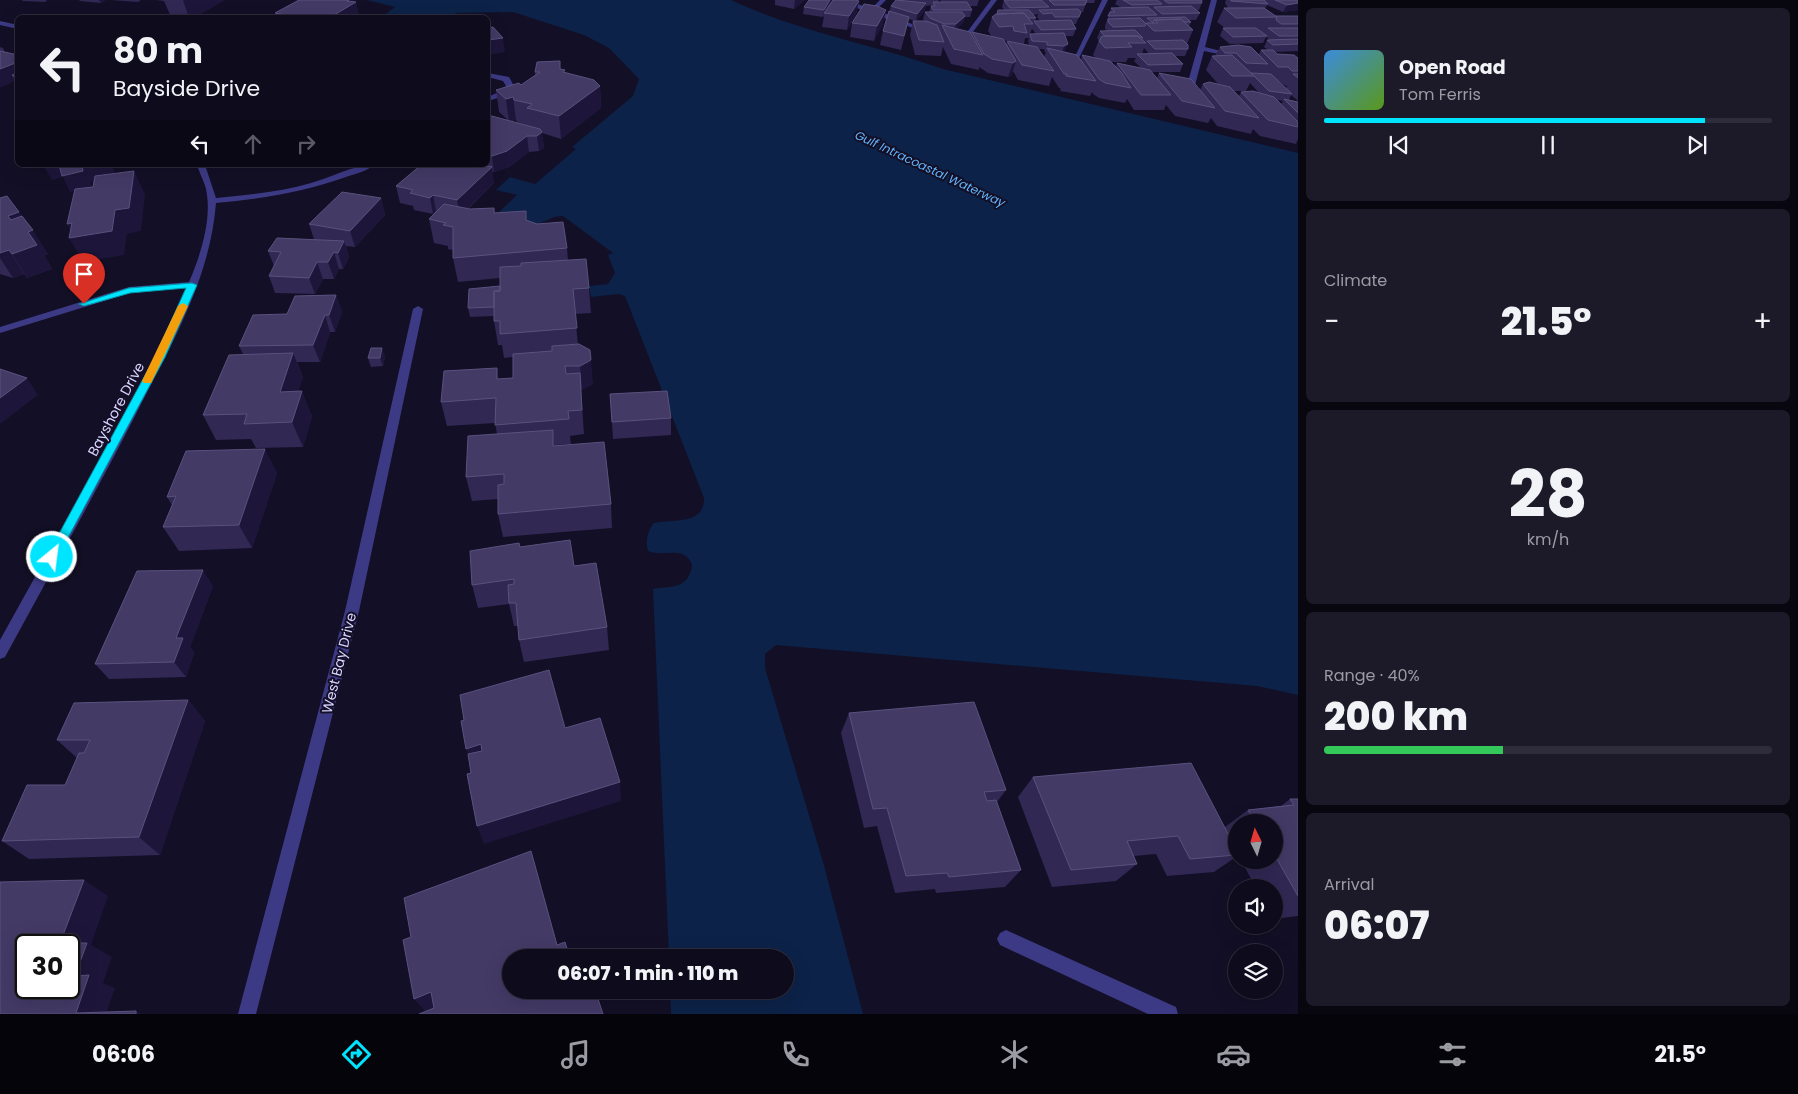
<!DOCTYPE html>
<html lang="en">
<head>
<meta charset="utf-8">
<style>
  body { margin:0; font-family:Poppins,sans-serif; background:#1c1929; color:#f1f3f6; height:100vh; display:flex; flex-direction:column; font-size:19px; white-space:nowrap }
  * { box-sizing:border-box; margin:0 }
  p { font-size:16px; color:#9b9ba3 }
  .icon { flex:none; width:28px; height:28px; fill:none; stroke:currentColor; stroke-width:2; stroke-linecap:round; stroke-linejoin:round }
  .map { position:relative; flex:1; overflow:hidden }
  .drawer { display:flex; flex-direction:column; gap:8px; padding:8px; background:#08060f; width:500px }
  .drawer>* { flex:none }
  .top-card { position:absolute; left:15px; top:15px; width:475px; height:152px; border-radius:8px; box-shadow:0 5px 20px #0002,0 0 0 1px #2e2b3b; background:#0e0b1c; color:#f1f3f6; overflow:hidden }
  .needle { width:32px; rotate:355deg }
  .fabs { position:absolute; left:1228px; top:814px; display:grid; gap:10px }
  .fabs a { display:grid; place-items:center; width:55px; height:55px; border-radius:50%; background:#0e0b1c; box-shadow:0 5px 20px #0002,0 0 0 1px #2e2b3b; font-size:25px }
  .speed { position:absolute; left:15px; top:934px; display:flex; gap:10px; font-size:25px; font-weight:700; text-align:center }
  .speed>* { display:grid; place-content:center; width:65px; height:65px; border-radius:50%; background:#0e0b1c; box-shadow:0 5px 20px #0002,0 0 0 1px #2e2b3b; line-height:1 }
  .speed .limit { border:2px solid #111; border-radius:8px; background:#fff; color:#111 }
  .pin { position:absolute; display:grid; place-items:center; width:42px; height:42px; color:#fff; margin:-51px -21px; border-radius:50% 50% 50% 0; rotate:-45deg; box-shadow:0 0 5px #0007 }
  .pin .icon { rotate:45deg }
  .me { position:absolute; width:55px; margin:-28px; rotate:29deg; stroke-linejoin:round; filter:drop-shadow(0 0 4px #0008) }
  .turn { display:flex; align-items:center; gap:18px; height:105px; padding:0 15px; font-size:22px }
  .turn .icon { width:65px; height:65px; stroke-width:2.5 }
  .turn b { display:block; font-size:35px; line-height:42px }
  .lanes { display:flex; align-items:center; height:48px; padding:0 15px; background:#0003; justify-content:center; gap:25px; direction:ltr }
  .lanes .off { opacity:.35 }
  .big { font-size:38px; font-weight:800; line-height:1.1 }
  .drawer .card { flex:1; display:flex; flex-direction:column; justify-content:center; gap:8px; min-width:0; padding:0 18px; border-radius:8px; background:#1c1929 }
  .drawer .dial { align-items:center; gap:0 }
  .dial b { font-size:65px; line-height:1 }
  .song { display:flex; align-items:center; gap:15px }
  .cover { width:60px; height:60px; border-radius:8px; background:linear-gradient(135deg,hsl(210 70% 55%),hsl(90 70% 35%)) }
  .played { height:5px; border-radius:2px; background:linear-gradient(90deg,#00e5ff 85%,#2e2b3b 85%) }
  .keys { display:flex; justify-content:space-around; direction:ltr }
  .heat { display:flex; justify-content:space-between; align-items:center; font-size:28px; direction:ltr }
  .charge { height:8px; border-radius:4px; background:linear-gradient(90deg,#34c759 40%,#2e2b3b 0) }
  .trip { position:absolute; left:502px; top:949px; width:292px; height:50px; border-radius:25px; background:#0e0b1c; box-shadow:0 5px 20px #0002,0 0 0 1px #2e2b3b; font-weight:800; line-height:50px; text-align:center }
  .menu { display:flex; height:80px; justify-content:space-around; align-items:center; background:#06040b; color:#9b9ba3 }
  .menu .icon { width:35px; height:35px }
  .menu .selected { color:#00e5ff }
  .menu b { font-size:22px; color:#f1f3f6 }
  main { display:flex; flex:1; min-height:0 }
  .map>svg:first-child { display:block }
  .water { fill:#0c2248 }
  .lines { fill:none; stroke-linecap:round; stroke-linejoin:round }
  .service { fill:#3d3a85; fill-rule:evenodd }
  .minor { fill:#3d3a85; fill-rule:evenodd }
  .wall { fill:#312854; fill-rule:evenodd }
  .shaded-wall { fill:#1d163a }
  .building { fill:#433a66; stroke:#5a527e; fill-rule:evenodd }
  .route { fill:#00e5ff; stroke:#0095a6 }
  .slow { fill:#f59e0b }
  .labels { text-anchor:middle; stroke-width:4; stroke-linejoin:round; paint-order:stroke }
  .far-water-label { font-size:12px; font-style:italic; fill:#62b6ff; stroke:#130f26 }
  .street-label { font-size:14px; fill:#d9d4ff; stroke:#130f26 }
</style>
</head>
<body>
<main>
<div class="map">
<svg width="1298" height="1014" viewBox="0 0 1298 1014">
  <rect width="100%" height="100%" fill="#130f26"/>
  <path class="water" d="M367,0H731C798,32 873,44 943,69L1298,153V695L1257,686L776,645L765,654V668L823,862L863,1014H671L670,990H786V958L669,957L653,589C672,586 689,589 692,565C685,544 662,558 648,551C645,542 648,530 654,523C673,519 705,525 704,498L625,296L619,294L591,297L589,286L608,284L615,273L608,255L613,253L563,216L554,217L529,228L499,212L517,195L496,190L510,177L535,184L576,149L572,147L633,96L639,79L609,48L584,35L513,12L456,13L447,18L382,17L395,7Z"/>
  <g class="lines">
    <path class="service" d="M1006,930L1176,1007L1178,1014H1148L1000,945L997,939L1000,933Z"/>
    <path class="minor" d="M838,0H847L871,9L880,0H886L876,10L930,31L925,32L869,13Z
      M991,0H997L966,41H962V39Z
      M1102,0H1108L1076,64L1071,65Z
      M1211,0H1217L1205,47L1237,55L1234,57L1204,51L1194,89L1190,91L1186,89Z
      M0,21L18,25V29L0,25Z
      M488,73L509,77L514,86L507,95L488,101V97L501,91L506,86L503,81L488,77Z
      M197,165H205L216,198C248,195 280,192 311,183C332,177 353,165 374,165C367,171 355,174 346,177C304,192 260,199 216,203C210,280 170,347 136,414C94,496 49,576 5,657L0,659V640L115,433L168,330L187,288L130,293L0,333V327L129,287L189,282C200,257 211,222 207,195C206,184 200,175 197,165Z
      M418,306L423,309L359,611L256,1014H238L345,611L413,309Z"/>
  </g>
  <path class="wall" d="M22,0H47L45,2L23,1Z
    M79,0H105L101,3L80,1Z
    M111,0H141L138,2Z
    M156,0H224L194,18L171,17L164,1Z
    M299,0H354V2H356L359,16L357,18H277L275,13Z
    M775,0H805L794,9L775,5Z
    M898,0H939L938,2H942L940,0H979L977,6H969L972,10L970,17H965L963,23L956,29L972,34V32L992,37L988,31L992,17L1004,10L1002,7L1004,0H1095L1094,3H1086L1083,12H1081L1076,24H1073L1076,29L1073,36H1065V51L1064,52L1081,59L1082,55L1096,58L1093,55L1099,40L1097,38L1100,31H1107L1105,29V26L1111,8H1122L1115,4L1117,0H1203L1199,10H1196L1200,13L1196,20H1189L1191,22L1189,26L1193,30L1187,44L1188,49L1185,56H1175L1183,64L1180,72H1152L1157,78L1159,73L1200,90L1203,84H1218L1206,70L1212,56H1215L1220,47L1259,54L1261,50H1268L1264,47L1267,40H1270L1266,37L1263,43L1230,44L1220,36L1223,28H1225L1217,22L1224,8H1228L1225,3L1226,0H1298V10L1283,12L1267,5L1265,9L1275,16H1298V51L1274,52L1277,54L1298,58V101L1291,95L1289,100L1298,102V139L1296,144L1260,136L1253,129L1251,134L1217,126L1211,118L1208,123L1175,116L1166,105L1164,110H1134L1127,99L1125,103L1099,98L1093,94L1092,92L1090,96L1060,91L1061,89L1059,88L1052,77L1049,86L1018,80L1013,71L1011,76L1008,77L988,73L979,67V70L951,64L943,47L941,56L915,55L910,35L913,21H915L909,19L901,50L880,45L883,31L891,6ZM932,5L931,6L929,12H925L923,19L925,21H916L925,10L926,6ZM1038,14L1037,17L1040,21H1035L1036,18L1033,15ZM1032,29L1036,34H1030ZM1025,38H1029L1028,41L1029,45L1024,44ZM1009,40L1007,41L1006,45L1004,41ZM1144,48L1145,49L1149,54H1142ZM1038,49H1044L1045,52H1046L1044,57ZM1128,58H1136L1134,61L1141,68L1117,63L1116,66L1111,62H1126ZM1279,82H1280L1284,85L1287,86L1286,88ZM1250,83L1259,93L1241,92L1239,96L1234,91H1246ZM1277,100L1283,101L1281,104Z
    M859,1L856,14L847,30L822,27L824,16L823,17L803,14L804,7Z
    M852,23L883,24L874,41L850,37Z
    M0,47L3,48L5,52L18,55V86L15,81L0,87Z
    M561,69L565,70V72L600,86L601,108L561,139L542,133L544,148L539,151L529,152L509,167L494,172H492L494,183L468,209L494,208L495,213L527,220L567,248L568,260L589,288L591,313L575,314L578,345L593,384L581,390L584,434L570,436L571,444L554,445L611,504L612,528L503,537L498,514V499L472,501L466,477L497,434L495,423L447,426L441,402L499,379L513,378V357L504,358L502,345H498L494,321V316L470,317L468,308L500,286V278L458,282L453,258V250L448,249V246L434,243L429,219L437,211L433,214L414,210L413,206L400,203L396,186L421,165H488V115L508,120L499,112L496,90L521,85L535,76V72ZM516,120L517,122L529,126L511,121Z
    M0,198L19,212L48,254L44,255L52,269L27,278L24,274L13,278L0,274Z
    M381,198L385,215L355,247L346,246L349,257L343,269H339L334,279H323L315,294L275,293L269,276L274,266L268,251L314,239L309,224Z
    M336,295L342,312L335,332H330L320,362H297L303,377L298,391L312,416L303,447L256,448L251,439L216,440L203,415L243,354L239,346L287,314Z
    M385,356L383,366L371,367L368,358Z
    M610,394L671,418V435L613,439Z
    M277,473L252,548L179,551L163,527L172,505L167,497Z
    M520,547L574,566L607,627L609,650L524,662L519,640L518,626H514L509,604L478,608L472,585Z
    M213,586L190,647L194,653L186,677L109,679L95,664Z
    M188,700L205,721L160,855L29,859L2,841L65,785L77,758L57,740Z
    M849,713L1006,790L997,802L1021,870L1005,887L936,893L935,889L895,893L877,826L864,828L841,733Z
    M1033,777L1225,827L1248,810L1281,806L1290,799H1298V916L1274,919V888H1256L1241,860H1274V822H1236V857L1214,872L1167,876L1156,854L1134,856L1137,864L1116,881L1052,887L1018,797Z"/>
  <path class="shaded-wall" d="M99,0H105L101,3Z
    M183,0H224L194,18H189Z
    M349,0H354L355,3L356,2L359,16L357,18H329Z
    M795,0H805L794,9Z
    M830,0H833L824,13L823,17L824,10Z
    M859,1L856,14L847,30L849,16Z
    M926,3L925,10L916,21L917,14Z
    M1298,3V10L1283,12L1287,5Z
    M886,10L883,24L874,41L877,26Z
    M965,16L963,23L954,31L956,24Z
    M503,38L505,52L488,55V40Z
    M1068,44L1065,51L1062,53L1064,46Z
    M1016,61L1011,76L1008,77L1013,63Z
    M18,62V80L12,75L15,81L0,87V69Z
    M600,86L601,108L561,139L559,116Z
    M513,97L516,120L509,121L506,99Z
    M542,132L544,148L539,151L537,136Z
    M527,136L529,152L509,167L494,172L492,156Z
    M43,165L82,166L87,165H112L116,176L90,182L92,187L70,192L63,177L52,180Z
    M492,167L494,183L460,216L457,200Z
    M134,171L145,194L141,231L127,234L124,255L83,262L69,238L74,237L67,224L115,210Z
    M433,195L436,211L433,214L430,198Z
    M381,198L385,215L355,247L350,231Z
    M19,212L31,231L33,230L48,254L44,255L52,269L27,278L12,254L22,240L8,216Z
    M344,241L349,257L343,269L338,253Z
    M9,250L24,274L13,278L0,258V253Z
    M334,252L339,269L334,279L328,262Z
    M317,262L323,279L315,294L309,278Z
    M336,295L342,312L335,332L329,315Z
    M325,315L330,332L320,362L313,345Z
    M382,348L385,356L383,366L380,358Z
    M293,353L303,377L290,416L280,392Z
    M591,360L593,384L582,390L580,366Z
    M497,368L501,392L497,379Z
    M27,378L38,395L0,424V398Z
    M302,391L312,416L303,447L292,422Z
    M265,449L277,473L252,548L239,525Z
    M203,570L213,586L190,647L194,653L186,677L174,662L176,638Z
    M188,700L205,721L160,855L139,837Z
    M481,744L487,764L473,769L466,749Z
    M620,782L621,801L484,844L477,826Z
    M84,880L108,896L91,945L112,957L103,983L115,988L106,1014L76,1013L75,976L60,943Z
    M431,992L441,1004L425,1011L414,999Z
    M136,1011L142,1014H136Z"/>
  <path class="building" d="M299,0H349L347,1L356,2L329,18H302L275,13Z
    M809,0H830L824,10L804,7Z
    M833,0H855L859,1L849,16L824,13Z
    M896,0L926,3L917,14L891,6Z
    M1004,0H1041L1049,7L1010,8Z
    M1049,0H1087L1085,5H1054Z
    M1123,0H1157L1162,4L1132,5Z
    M1164,0H1201L1202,3H1168Z
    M1231,0H1264L1268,4L1231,1Z
    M1275,0H1298V3L1287,5Z
    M933,2H967L972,10H933L931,6H935Z
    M864,4L877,6L886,10L877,26L852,23Z
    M1191,6L1200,13L1162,14L1154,7Z
    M1148,7L1157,15L1108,16L1110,12H1115L1111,8Z
    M1224,8H1264L1277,17L1236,18Z
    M1078,9L1081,12L1079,17H1055L1052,13L1043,14L1039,10Z
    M998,10H1029L1036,18H1028L1024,13L997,14Z
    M889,11L909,17L904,36L883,31Z
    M925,12H962L965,16L956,24H944L930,18Z
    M1024,13L1033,24H1024L1027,33L1014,31L1013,26L999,27L992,17L996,14Z
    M1275,16H1298V24H1281L1276,20L1277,17Z
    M1185,17L1191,22H1184L1181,19L1154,20L1153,23L1147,18Z
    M1140,18L1146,24L1145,26L1113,27L1108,22V19Z
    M1181,19L1193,30L1154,31L1146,23H1158L1154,20Z
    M1071,20L1076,29L1041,30L1034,21Z
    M913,21H926L937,25L944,42L919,40Z
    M942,25L970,32L983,55L954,49Z
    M493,27L503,38L488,40V28Z
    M1223,28H1256L1267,36L1233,37Z
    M1268,28H1298V36H1279Z
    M1135,30L1143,38H1141L1138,36H1105L1100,31Z
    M972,32L1003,39L1016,61L1013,63L992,59L984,54Z
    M1064,33L1068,44L1064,46L1047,45V42L1032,41L1030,34Z
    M1102,36H1138L1146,43H1128L1132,47L1105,48L1099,41Z
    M1298,39V44L1273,45L1267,40Z
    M1183,40L1188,45V49H1155L1147,41Z
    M1007,41L1037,47L1054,71L1022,65Z
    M1238,45L1251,47L1268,64L1246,63L1236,53H1225L1220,47Z
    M1047,48L1077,55L1096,81L1066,76L1067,74H1064Z
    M1261,50H1273L1277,54L1294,55L1298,58V71H1292L1288,67H1278Z
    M0,51L18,55V62L0,69Z
    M1172,53L1183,64L1148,65L1137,54Z
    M1082,55L1110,61L1121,72L1131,88L1105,83L1099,79Z
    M1232,55L1254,76H1232L1212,56Z
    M560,61V69L565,70L563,72L594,80L600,86L559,116L527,108L532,104L514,100L513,97L506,99L496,90L519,83L521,85L540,72H535L537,62Z
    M1117,63L1150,70L1171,95H1141Z
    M1159,73L1191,79L1215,108L1182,101Z
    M1251,73L1271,74L1292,94L1269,91Z
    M18,74V80L12,75Z
    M1293,74H1298V78Z
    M1209,82L1230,87L1259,118L1225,111L1203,84Z
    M1253,91L1274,97L1298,122V127L1268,120L1241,92Z
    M1284,99L1298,102V113Z
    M488,115L540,129L542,132L537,136H527L507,151L492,156L488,155Z
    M59,165H87L82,166L83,171L62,176Z
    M421,165H482L492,167L457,200L433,195L430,198L410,193L413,190L396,186Z
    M134,171L129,208L115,210L112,231L69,238L72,223L67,224L75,189L93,187L95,176Z
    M342,192L381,198L350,231L309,224Z
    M7,196L19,212L8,216L11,220L22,216L33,230L28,232L37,245L12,254L9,250L0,253V198Z
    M444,204L470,209L494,208V213L526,211V220L537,224L563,222L567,248L453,258V227L443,225L446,223L429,219Z
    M277,238L344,241L338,253L334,252L328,262H317L309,278L269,276L281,252L268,251Z
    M586,259L589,288L573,289L577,328L500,334V321H494V291H500V267L521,266V263Z
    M500,286V291H494V307L468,308L469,289Z
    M336,295L329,315H325L313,345L239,346L253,315L287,314L295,296Z
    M579,344L590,350L591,360L580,366H565L566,374L580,373L582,410L568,411L569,419L495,425L496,398L441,402L444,371L497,368V379L513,378V354L552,351V346Z
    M371,348H382L380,358H368Z
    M293,353L280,392L302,391L292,422L244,424L247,414L203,415L229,355Z
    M0,369L27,378L0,398Z
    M667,391L671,418L612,422L610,394Z
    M553,430V446L604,442L611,504L498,514V485L504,484V474L466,477L468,436Z
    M265,449L239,525L163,527L176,496L167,497L186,451Z
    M570,540L574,566L596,563L607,627L519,640L516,603H509L508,585L514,584V579L472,585L470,551L519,543L520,547Z
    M203,570L176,638H183L174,662L95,664L137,571Z
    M549,670L565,728L600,718L620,782L477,826L467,774L471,773L468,754L482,751L481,744L466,749L461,721L464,720L460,695Z
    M188,700L139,837L2,841L27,785H65L79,753H84L90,740H57L74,703Z
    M974,702L1006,790L984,792L987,801L996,800L1021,870L949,877L947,873L906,876L887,808L873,809L849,713Z
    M1191,763L1236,849V855L1190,859L1178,836L1127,841L1137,864L1071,870L1033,777Z
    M1290,799H1298V896L1274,854V822H1255L1248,810L1294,805Z
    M531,851L557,945L565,942L570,958H511V990H595L603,1014H419L434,1008L431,992L414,999L403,940L411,937L404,898Z
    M84,880L60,943H87L75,976L89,975L76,1013L136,1011V1014H0V882ZM26,945H69V988H26Z"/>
  <path class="route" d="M192,283L197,285L165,357L56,560H48V554L155,357L186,288L130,293L84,306L79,304L129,288Z"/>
  <path class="slow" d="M183,303L188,306L152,381L151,383H144L142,381L178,306Z"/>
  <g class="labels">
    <g class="far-water-label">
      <text transform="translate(930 169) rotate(25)" y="4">Gulf Intracoastal Waterway</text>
    </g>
    <g class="street-label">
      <text transform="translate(116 409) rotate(-62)" y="5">Bayshore Drive</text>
      <text transform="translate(339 663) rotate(-76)" y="5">West Bay Drive</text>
    </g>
  </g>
</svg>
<div class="fabs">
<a><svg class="needle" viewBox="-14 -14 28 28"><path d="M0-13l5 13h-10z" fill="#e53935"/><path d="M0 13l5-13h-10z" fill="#9b9ba3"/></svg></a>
<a><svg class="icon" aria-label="sound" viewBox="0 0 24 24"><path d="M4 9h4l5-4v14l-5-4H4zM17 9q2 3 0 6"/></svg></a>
<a><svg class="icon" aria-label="layers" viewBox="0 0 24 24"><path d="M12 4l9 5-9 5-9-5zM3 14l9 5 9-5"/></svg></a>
</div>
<div class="speed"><div class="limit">30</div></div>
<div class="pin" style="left:84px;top:304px;background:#d93025"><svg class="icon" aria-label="arrive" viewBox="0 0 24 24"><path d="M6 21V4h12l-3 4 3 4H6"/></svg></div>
<svg class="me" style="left:52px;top:557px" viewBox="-20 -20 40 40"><circle r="17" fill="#00e5ff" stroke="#fff" stroke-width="3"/><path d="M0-11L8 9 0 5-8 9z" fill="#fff"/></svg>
<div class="trip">06:07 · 1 min · 110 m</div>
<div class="top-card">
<div class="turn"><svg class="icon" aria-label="left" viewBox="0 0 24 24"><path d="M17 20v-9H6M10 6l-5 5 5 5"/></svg><div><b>80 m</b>Bayside Drive</div></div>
<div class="lanes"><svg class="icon" aria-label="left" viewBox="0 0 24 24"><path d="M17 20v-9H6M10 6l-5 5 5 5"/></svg><svg class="icon off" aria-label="ahead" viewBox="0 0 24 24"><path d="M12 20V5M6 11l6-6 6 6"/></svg><svg class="icon off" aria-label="right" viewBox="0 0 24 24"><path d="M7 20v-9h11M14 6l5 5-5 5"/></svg></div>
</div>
</div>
<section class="drawer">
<div class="card">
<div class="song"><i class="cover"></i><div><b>Open Road</b><p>Tom Ferris</p></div></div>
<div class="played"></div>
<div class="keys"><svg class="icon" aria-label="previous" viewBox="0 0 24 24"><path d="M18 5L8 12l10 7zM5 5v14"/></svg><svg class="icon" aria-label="pause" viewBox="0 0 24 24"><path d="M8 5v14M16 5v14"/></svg><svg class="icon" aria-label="next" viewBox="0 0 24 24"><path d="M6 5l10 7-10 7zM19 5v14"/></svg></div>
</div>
<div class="card"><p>Climate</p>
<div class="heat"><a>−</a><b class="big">21.5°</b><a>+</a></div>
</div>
<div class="card dial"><b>28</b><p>km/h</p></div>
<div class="card"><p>Range · 40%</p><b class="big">200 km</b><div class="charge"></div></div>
<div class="card"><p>Arrival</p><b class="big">06:07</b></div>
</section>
</main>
<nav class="menu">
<b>06:06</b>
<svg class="icon selected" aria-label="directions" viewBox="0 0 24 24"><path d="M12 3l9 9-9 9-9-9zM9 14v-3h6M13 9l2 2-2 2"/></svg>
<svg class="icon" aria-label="music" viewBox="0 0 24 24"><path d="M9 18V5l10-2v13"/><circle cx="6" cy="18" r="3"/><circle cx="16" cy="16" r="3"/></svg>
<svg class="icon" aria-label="phone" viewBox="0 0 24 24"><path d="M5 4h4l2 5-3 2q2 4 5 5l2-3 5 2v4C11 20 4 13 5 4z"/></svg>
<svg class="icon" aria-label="climate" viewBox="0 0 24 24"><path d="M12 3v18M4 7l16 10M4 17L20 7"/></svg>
<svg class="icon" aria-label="car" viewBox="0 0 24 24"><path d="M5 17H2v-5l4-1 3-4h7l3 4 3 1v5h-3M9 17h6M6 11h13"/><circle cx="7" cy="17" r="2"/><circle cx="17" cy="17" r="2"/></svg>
<svg class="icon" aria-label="filters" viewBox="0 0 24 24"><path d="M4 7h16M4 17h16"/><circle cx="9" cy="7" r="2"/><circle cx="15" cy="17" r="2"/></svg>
<b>21.5°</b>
</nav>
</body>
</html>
